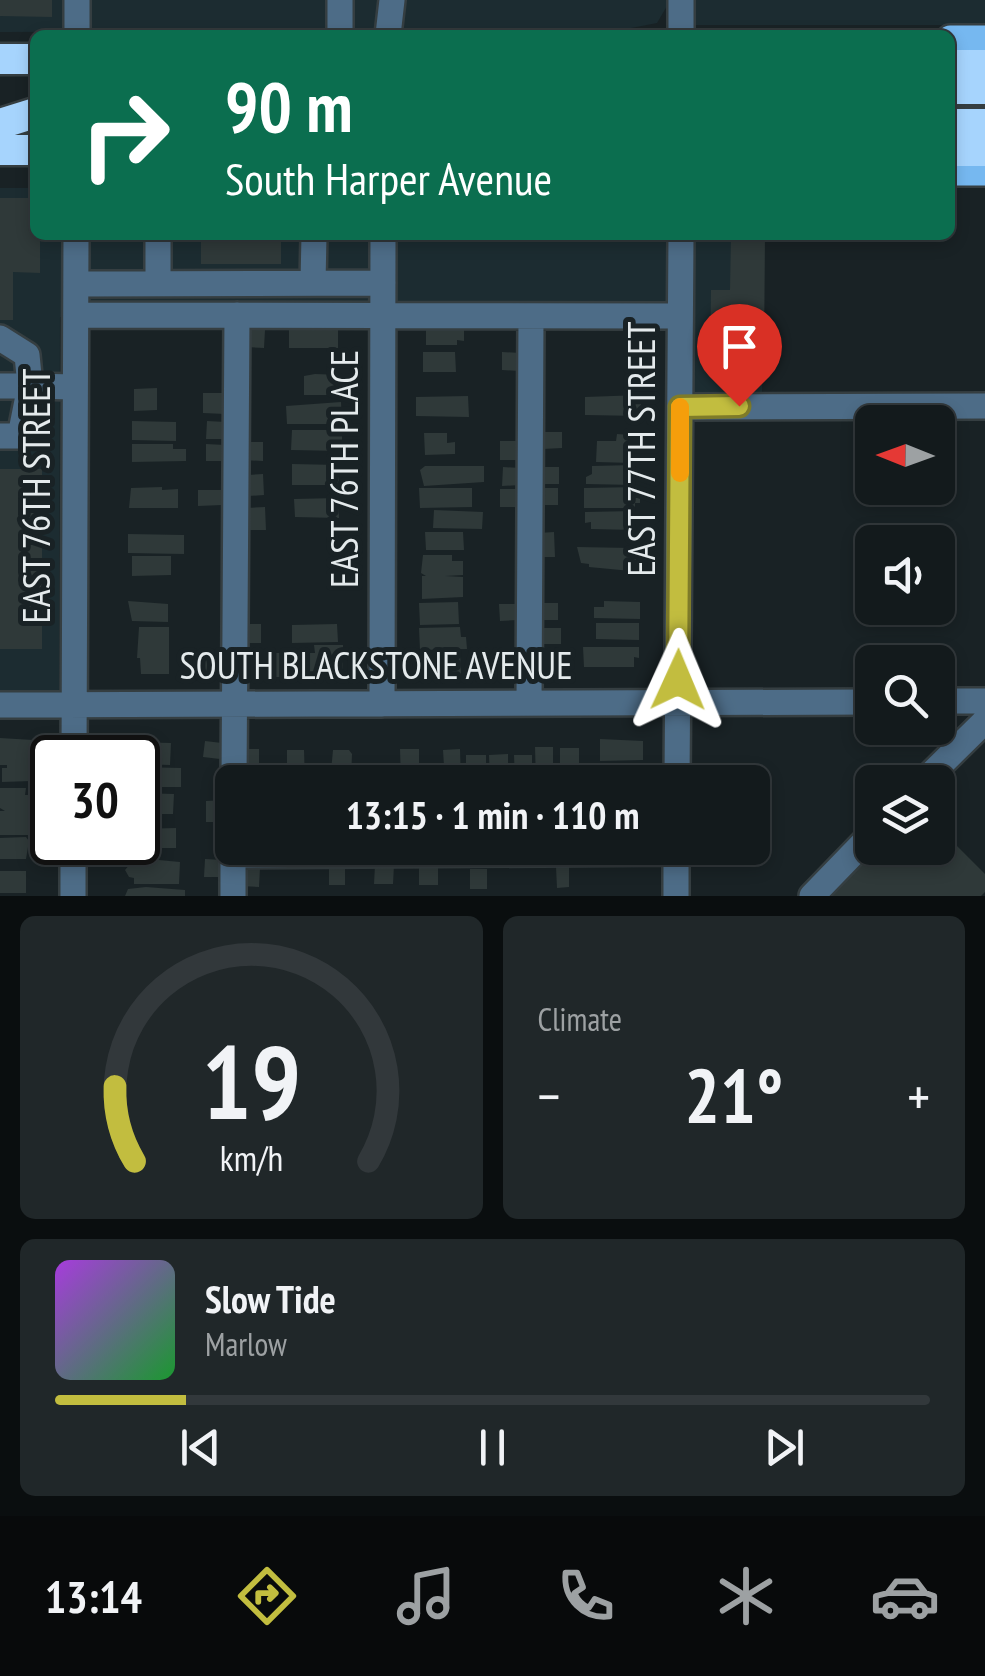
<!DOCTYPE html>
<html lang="en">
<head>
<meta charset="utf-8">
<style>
  body { margin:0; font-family:"PT Sans Narrow",sans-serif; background:#202729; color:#f1f3f6; height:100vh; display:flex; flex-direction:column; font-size:38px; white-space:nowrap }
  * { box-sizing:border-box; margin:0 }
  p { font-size:32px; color:#9da1a3 }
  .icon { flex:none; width:55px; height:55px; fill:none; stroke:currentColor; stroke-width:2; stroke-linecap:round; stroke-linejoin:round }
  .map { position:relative; height:896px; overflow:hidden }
  .drawer { display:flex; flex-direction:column; gap:20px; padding:20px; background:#0a0e0f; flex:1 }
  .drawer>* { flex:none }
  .hud { position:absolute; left:30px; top:30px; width:925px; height:210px; border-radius:15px; box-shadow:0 5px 15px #0003,0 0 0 2px #32383b; background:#0b6e4f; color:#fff; overflow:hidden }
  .needle { width:65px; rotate:271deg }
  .fabs { position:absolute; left:855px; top:405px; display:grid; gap:20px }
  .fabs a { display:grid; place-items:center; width:100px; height:100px; border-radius:15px; background:#131a1c; box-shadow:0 5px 15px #0003,0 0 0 2px #32383b; font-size:50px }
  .speed { position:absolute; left:30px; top:735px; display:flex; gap:20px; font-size:50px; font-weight:700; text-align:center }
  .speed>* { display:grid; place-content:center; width:130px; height:130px; border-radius:50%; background:#131a1c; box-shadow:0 5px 15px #0003,0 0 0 2px #32383b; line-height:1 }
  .speed .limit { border:5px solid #111; border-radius:15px; background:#fff; color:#111 }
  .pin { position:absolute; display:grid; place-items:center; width:85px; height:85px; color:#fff; margin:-102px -42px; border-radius:50% 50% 50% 0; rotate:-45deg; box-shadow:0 0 10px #0007 }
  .pin .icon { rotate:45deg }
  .me { position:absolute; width:110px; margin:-55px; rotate:1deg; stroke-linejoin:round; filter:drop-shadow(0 0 8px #0008) }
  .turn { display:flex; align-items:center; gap:35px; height:210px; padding:0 30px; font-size:45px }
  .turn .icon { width:130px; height:130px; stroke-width:2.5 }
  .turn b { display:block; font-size:70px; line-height:85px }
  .big { font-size:75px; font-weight:800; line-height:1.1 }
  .drawer .tile { flex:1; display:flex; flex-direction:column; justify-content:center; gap:15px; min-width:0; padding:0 35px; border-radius:15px; background:#202729 }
  .drawer .dial { align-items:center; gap:0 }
  .dial svg { height:260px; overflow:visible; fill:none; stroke:#32383b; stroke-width:7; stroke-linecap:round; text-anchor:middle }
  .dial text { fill:#f1f3f6; stroke:none }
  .song { display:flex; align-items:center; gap:30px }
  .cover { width:120px; height:120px; border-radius:15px; background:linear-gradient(135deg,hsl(280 70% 55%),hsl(130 70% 35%)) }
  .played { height:10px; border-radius:5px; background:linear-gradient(90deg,#c2bd3f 15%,#32383b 15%) }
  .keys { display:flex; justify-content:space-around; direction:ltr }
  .heat { display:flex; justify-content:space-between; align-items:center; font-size:55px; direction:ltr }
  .drawer .tiles { flex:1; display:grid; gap:20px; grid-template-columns:1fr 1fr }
  .tile:last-child { grid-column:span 2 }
  .trip { position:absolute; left:215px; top:765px; width:555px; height:100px; border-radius:15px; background:#131a1c; box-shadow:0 5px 15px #0003,0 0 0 2px #32383b; font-weight:800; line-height:100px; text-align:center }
  .tab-bar { display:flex; height:160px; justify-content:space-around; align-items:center; background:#080a0b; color:#9da1a3 }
  .tab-bar .icon { width:70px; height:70px }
  .tab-bar .on { color:#c2bd3f }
  .tab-bar b { font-size:45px; color:#f1f3f6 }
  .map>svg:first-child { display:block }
  .built { fill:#1c2c31 }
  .building { fill:#2f3939 }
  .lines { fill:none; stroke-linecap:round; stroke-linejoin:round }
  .minor-casing { stroke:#353e41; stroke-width:30 }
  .major-casing { stroke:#353e41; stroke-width:30 }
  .highway-casing { stroke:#353e41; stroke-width:35 }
  .minor { stroke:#4d6c87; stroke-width:25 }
  .major { stroke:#76b8f0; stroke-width:25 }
  .highway { stroke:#a6d4fd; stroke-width:30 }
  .route-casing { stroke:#7e7b29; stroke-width:25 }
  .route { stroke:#c2bd3f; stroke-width:18 }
  .slow { stroke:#f59e0b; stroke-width:18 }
  .labels { text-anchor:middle; stroke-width:10; stroke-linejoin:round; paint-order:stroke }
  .street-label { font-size:38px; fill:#e4eaec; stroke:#192225 }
</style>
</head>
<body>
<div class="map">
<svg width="985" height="896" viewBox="0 0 985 896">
  <rect width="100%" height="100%" fill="#192225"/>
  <path class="built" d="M0,0H667V6L657,23L621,30L0,32Z
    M691,0H985V25H691Z
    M0,188H35V235H764L762,395L690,394L692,317H60L59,692H0Z"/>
  <path class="building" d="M0,0H52V17L0,16Z
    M0,198H35V235H40V273L13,272V320H0Z
    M201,235H281V264H201Z
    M765,235L764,354H745V376H710L711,290H730L731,236Z
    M289,324H338V348H289Z
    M426,324H464V341L457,340V345H426Z
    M246,329L265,330L264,348L245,347Z
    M423,352H455L456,372H423Z
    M502,352L521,353L520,371L502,370Z
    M315,374L342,375V395H304V376Z
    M157,388V410L134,411V389Z
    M203,393H225V414L203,413Z
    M641,395V416L585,415V397Z
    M468,396L469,417L416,416V397Z
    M341,402L342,424H287L286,406Z
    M132,421L176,422V441L132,440Z
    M207,421L226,422L225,439H206Z
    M292,430H342V451L291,450Z
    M542,432H562V448L543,449Z
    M424,433H447V443L455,442V454L425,455Z
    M617,434L631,435V442H634L633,463L596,462L597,441H616Z
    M500,441H519V460H500Z
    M244,442H263V461L244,460Z
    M132,444H173V449H186V461L132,462Z
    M206,444L225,445V461H206Z
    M292,464L339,465V485H292Z
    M634,465L635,485L586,484V477L592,474V466Z
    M425,466H484V482L424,486L420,470Z
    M503,467L520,468V485L502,486Z
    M540,467H559V484H540Z
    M0,469H42V649H0Z
    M263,474L264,495L248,496L247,475Z
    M162,487V490L178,489V508H129L131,488Z
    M640,487V503H635V508H584V488Z
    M419,488H472V507L420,508Z
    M541,488H558V505H541Z
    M500,489H519L518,507H500Z
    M198,490H222V505L198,506Z
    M338,498L339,518L295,517L294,499Z
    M265,507L266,530H247L246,508Z
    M434,510L483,512L482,529L433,528Z
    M635,511V530L591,529V522L585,523V512Z
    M425,532H463L464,550H426Z
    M554,532L555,557H538V533Z
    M128,534L184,535V554L128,553Z
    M577,547L631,548V554L638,558V566L631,571L589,567V564L581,563Z
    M423,555H452V561H463V575L445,576L463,577V597L422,599V576H426L421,573Z
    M132,556H171V575L132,576Z
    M128,601L168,604V622L132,621Z
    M604,601L640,602V619L594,618V607H604Z
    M458,602L459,624L420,625L419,603Z
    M539,603H558V620H538Z
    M499,604H516L517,620L500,621Z
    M596,623H639V640L596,639Z
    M242,624H261V643H242Z
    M337,624L338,642L292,643V625Z
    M139,627H169V674H141L140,658H137Z
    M460,627L461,637H466L467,649L420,650L419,628Z
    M539,628H561V644H539Z
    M314,645H343V677H244L245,653H315Z
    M583,647H639V658L634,657V667H584Z
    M460,652L461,674L422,675L421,654Z
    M557,654L558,675H539V655Z
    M224,657V678H202L201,658Z
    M0,738L33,740V751H28L32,781L2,782V768H7V765H0Z
    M600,739L643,741V760L600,761Z
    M205,741L222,743L220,759L203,757Z
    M131,742L171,743L170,765L138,764V758H131Z
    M535,747H553V782H536Z
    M560,748H579V782H560Z
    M240,749H259V782H240Z
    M400,749H419V782H401Z
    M460,749L461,782H445L443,750Z
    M287,750H304L305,782H287Z
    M333,750H349L352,754L351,782H330Z
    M508,754V782H490L489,755Z
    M466,755H486V782H466Z
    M514,755H532V782H515Z
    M138,767L181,768V787H138Z
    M605,767L642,768V782H599L598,772Z
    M0,788H26L25,795H30L32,835H0V811H5L0,808Z
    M138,793L174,794L173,814H138Z
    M225,800L224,822H206V801Z
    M938,827L985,874V892L981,896H824L873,848H938Z
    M176,828V848H127L128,842H138V829Z
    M26,837L29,841L26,859H0V838Z
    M148,859L180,862L179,884H134V878L129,877L125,870L131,863Z
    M205,859L223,860L222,877H204Z
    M375,865H394L393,884H374Z
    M240,867L260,868L259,887L240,886Z
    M419,867H438V885H419Z
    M556,867H569V887L557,888Z
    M329,869H345V885H329Z
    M470,869H487V889H470Z
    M0,871H26V893H0Z
    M146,887L185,890V896H125L128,889Z"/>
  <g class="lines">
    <defs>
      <path id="minor" d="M681,0V35
        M77,35V0
        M340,35V0
        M388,35L392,0
        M158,283V235
        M313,283L314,235
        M76,284L383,283
        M76,315L680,316
        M0,338L27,355L30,386H0
        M680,407L985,406
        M0,436H20L30,386L75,387
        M938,701H985
        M529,703L531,316
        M382,704L383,235
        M0,705L872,702
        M74,758L76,235
        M234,782L237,315
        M677,782L681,235
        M923,782L985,721
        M233,855L676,852
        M73,896V842
        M233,896V848
        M676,896V848
        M812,896L872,834"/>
      <path id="major" d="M950,38H985
        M950,173H985"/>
      <path id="highway" d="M0,59H35
        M950,65H985
        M950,89H985
        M0,124L35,113
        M950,124H985
        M0,150H35
        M950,151H985"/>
    </defs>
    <use href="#minor" class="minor-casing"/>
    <use href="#major" class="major-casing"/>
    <use href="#highway" class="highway-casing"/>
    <use href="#minor" class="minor"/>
    <use href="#major" class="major"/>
    <use href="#highway" class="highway"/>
  </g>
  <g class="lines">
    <defs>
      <path id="route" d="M678,680L680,407L739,406"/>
    </defs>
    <use href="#route" class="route-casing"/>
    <use href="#route" class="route"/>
    <path class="slow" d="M680,473V407"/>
  </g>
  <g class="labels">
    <g class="street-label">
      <text transform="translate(642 449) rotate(-90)" y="13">EAST 77TH STREET</text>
      <text transform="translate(345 469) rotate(-90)" y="13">EAST 76TH PLACE</text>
      <text transform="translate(37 496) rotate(-90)" y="13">EAST 76TH STREET</text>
      <text x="376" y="679">SOUTH BLACKSTONE AVENUE</text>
    </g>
  </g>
</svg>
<div class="fabs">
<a><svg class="needle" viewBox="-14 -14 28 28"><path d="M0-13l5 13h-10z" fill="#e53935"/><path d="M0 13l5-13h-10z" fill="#9da1a3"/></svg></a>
<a><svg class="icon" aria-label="sound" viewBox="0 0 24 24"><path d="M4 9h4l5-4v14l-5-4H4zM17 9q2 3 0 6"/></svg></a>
<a><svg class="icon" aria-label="search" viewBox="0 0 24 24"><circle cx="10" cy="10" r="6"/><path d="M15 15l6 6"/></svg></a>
<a><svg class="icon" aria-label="layers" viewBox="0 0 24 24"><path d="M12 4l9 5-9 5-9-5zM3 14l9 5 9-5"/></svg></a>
</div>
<div class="speed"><div class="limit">30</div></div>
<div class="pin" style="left:739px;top:406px;background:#d93025"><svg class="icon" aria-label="arrive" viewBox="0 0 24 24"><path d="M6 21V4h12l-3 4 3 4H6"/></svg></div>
<svg class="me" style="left:678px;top:680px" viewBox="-20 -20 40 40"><path d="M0-17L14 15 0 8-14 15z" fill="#c2bd3f" stroke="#fff" stroke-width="4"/></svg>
<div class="trip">13:15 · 1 min · 110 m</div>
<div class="hud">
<div class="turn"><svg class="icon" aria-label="right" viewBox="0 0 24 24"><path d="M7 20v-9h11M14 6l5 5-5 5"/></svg><div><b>90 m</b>South Harper Avenue</div></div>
</div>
</div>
<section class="drawer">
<div class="tiles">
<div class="tile dial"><svg viewBox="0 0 100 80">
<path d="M14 69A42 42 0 1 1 86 69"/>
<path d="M14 69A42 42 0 0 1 8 46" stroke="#c2bd3f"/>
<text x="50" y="56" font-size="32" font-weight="700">19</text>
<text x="50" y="72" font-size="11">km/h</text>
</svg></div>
<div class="tile"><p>Climate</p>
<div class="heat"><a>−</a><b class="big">21°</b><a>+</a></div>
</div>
<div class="tile">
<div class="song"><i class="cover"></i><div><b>Slow Tide</b><p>Marlow</p></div></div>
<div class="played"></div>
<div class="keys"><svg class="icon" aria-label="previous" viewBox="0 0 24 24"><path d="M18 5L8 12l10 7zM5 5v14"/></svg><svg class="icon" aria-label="pause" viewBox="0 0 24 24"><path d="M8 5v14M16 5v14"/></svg><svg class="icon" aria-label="next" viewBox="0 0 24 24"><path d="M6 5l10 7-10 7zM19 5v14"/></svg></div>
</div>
</div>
</section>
<nav class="tab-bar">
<b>13:14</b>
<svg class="icon on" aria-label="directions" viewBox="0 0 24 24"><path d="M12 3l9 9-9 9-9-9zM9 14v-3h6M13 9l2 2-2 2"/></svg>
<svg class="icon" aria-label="music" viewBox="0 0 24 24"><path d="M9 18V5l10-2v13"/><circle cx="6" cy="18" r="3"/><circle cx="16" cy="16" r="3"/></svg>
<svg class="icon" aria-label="phone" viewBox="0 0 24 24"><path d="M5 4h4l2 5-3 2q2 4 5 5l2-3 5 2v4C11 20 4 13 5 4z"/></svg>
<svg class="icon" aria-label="climate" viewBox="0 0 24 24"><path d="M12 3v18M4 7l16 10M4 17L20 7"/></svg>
<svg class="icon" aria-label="car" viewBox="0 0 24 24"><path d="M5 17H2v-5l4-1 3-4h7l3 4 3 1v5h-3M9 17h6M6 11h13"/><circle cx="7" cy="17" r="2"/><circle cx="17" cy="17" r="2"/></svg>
</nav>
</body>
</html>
